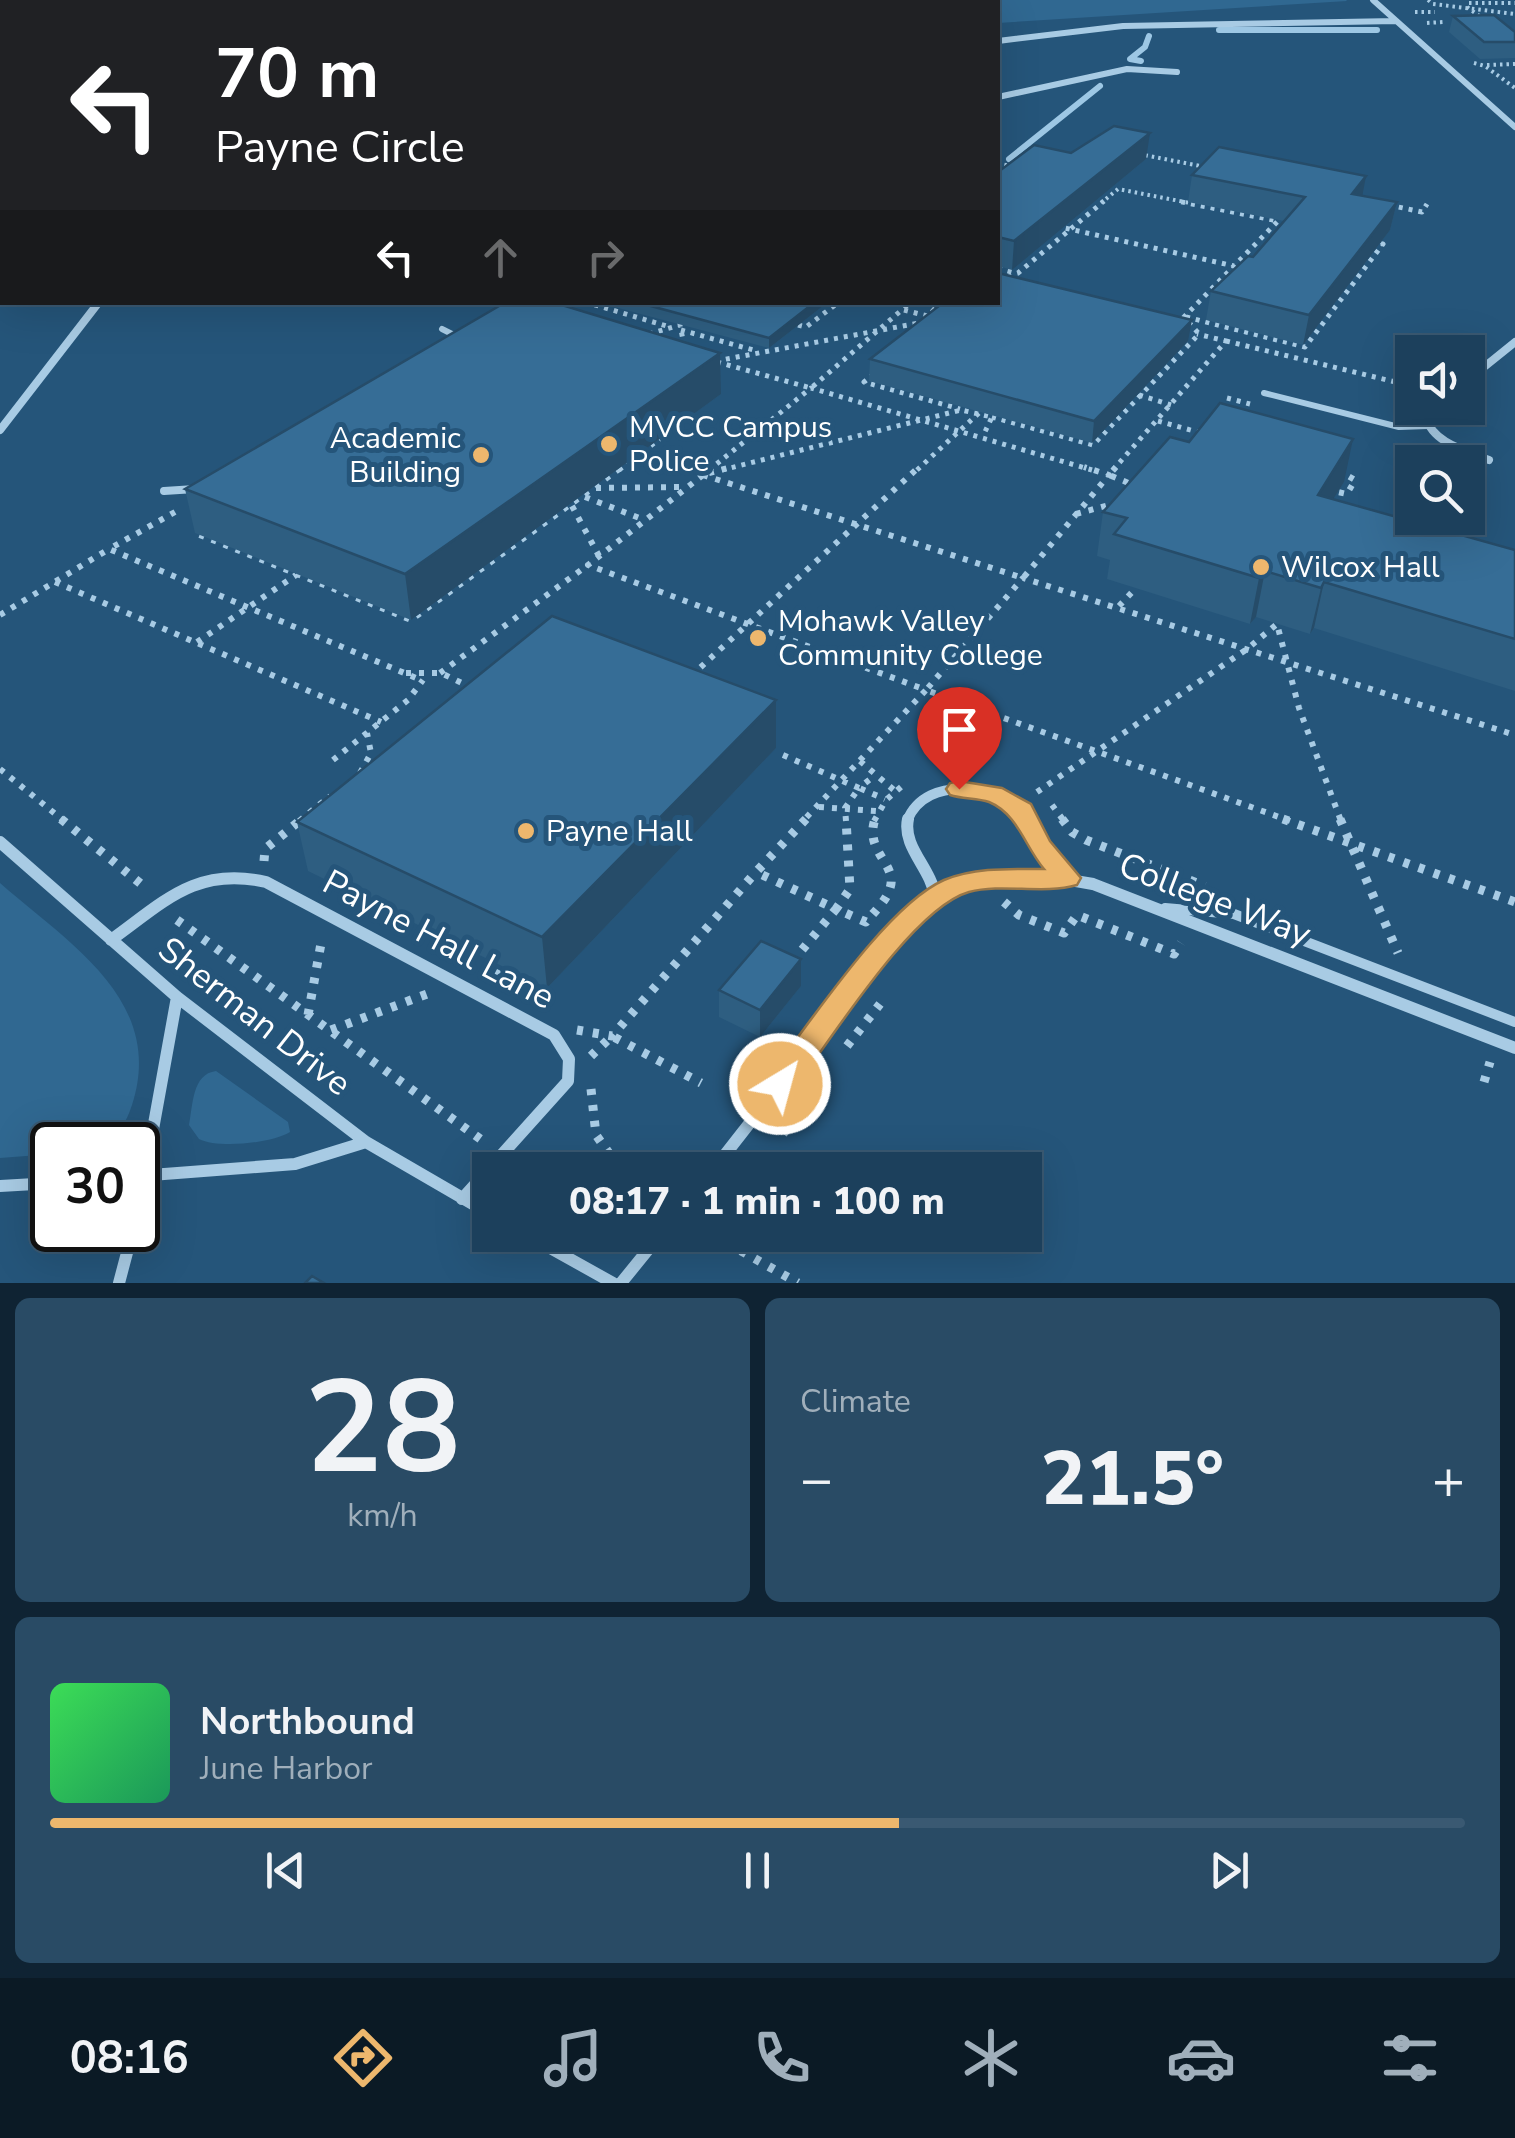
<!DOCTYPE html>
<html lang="en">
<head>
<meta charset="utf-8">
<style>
  body { margin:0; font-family:"Nunito Sans",sans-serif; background:#294b65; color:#f1f3f6; height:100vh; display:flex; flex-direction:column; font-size:38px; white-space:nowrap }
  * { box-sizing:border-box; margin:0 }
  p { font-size:32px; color:#a0afbb }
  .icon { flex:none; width:55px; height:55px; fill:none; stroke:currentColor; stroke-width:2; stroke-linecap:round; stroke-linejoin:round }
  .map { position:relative; height:1283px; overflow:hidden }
  .sheet { display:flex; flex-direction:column; gap:15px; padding:15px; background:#0f2333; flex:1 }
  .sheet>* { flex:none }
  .hud { position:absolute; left:0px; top:0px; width:1000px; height:305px; box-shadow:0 10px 40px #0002,0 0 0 2px #3a5972; background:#202124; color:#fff; overflow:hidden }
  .controls { position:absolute; left:1395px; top:335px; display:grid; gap:20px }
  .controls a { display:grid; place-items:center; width:90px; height:90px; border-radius:0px; background:#1c405c; box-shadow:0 10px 40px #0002,0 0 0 2px #3a5972; font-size:50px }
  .speed { position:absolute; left:30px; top:1122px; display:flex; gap:20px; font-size:50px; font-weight:700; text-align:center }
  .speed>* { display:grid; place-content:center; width:130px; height:130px; border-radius:50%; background:#1c405c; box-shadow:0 10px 40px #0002,0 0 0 2px #3a5972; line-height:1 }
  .speed .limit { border:5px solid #111; border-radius:15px; background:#fff; color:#111 }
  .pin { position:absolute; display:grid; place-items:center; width:85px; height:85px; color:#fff; margin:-102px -42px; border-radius:50% 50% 50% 0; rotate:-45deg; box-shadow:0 0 10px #0007 }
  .pin .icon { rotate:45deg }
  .me { position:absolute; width:110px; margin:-55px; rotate:37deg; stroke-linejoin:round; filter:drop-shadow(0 0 8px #0008) }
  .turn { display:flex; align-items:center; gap:35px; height:210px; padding:0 50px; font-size:45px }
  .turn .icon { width:130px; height:130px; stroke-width:2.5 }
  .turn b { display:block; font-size:70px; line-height:85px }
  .lanes { display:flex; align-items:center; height:95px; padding:0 50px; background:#0003; justify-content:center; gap:50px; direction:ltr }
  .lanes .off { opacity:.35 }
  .big { font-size:75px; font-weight:800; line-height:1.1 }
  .sheet .widget { flex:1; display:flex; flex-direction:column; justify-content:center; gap:15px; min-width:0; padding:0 35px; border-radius:15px; background:#294b65 }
  .sheet .dial { align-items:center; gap:0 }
  .dial b { font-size:130px; line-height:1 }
  .song { display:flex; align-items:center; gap:30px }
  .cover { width:120px; height:120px; border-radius:15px; background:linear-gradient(135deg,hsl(130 70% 55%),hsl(150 70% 35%)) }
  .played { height:10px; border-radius:5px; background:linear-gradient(90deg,#edb76d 60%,#3a5972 60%) }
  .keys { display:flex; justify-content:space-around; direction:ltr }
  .heat { display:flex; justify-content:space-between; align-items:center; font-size:55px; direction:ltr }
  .sheet .tiles { flex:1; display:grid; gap:15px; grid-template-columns:1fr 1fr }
  .widget:last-child { grid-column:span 2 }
  .trip { position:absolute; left:472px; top:1152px; width:570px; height:100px; border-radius:0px; background:#1c405c; box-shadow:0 10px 40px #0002,0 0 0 2px #3a5972; font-weight:800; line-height:100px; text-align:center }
  .tabs { display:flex; height:160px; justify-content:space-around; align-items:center; background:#0b1a25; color:#a0afbb }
  .tabs .icon { width:70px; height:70px }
  .tabs .active { color:#edb76d }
  .tabs b { font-size:45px; color:#f1f3f6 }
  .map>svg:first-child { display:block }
  .green { fill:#306891 }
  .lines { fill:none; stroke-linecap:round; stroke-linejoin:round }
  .stream { stroke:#9dc7e4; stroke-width:6 }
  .path-far3 { stroke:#a8cbe4; stroke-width:4; stroke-dasharray:2.5 4; stroke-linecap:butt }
  .path-far2 { stroke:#a8cbe4; stroke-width:5; stroke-dasharray:4 6; stroke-linecap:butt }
  .path-far1 { stroke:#a8cbe4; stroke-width:6; stroke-dasharray:5 8; stroke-linecap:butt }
  .path { stroke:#a8cbe4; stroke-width:9; stroke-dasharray:6 10; stroke-linecap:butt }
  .service-far2 { stroke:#a8cbe4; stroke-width:6 }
  .service-far1 { stroke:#a8cbe4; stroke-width:8 }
  .service { stroke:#a8cbe4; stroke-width:10 }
  .minor-far3 { stroke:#a8cbe4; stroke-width:6 }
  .minor-far2 { stroke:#a8cbe4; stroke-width:8 }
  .minor-far1 { stroke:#a8cbe4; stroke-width:10 }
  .minor { stroke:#a8cbe4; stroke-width:12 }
  .wall { fill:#2e5e81 }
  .shaded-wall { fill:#264c69 }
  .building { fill:#366d96; stroke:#264c69; stroke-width:2.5 }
  .route { fill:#edb76d; stroke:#9a7747; stroke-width:2.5 }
  .poi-dot { fill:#edb76d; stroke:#25557a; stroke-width:4 }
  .labels { text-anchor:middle; stroke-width:10; stroke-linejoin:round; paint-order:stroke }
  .poi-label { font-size:30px; fill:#fff; stroke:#25557a; text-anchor:start }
  .near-street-label { font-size:35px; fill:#fff; stroke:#25557a }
</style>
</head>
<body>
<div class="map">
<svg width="1515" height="1283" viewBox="0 0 1515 1283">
  <rect width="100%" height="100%" fill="#25557a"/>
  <path class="green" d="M795,0H1346L1347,1L998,23V2Z
    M0,883C68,943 166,1000 132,1105C117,1151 93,1145 52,1145V1154L0,1158Z
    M216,1071L288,1122L290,1132C272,1143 219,1149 199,1139L189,1125C193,1105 192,1074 216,1071Z"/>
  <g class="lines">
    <path class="stream" d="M1219,30H1377
      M1141,61L1130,59L1145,47L1149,36
      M1009,159L1100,86"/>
    <path class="path-far3" d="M835,0L840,2
      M1428,0L1433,4L1515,14
      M503,2L516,0
      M1469,3H1515
      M1467,7L1482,18
      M1415,12H1435
      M1427,23L1443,22
      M1474,63L1485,66L1515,88
      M1487,65L1515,64
      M1139,154L1205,167
      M998,163L1014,167
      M1101,203L1118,189L1190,203"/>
    <path class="path-far2" d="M1389,205L1422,212L1427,204
      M1056,226L1234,266
      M998,268L1016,273
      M998,279L1018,273L1104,201
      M585,302L670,327
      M924,302L940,316
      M904,310L931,317
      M1186,317L1305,347L1383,244L1372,242
      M798,325L806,327L839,302
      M681,330L757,351
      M649,334L680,325L685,350
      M1226,341L1412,386
      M716,361L924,322
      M717,362L811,388L911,302
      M874,374L864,382L960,409
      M1139,395L1171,405
      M1227,398L1250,404
      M1396,406L1412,389
      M992,417L1093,445L1199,334L1184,317L1278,221L1177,201
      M1158,421L1205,434
      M619,470L679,424
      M709,470L811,388L1092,470
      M722,470L961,410L992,417L983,436
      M917,470L980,412
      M1113,470L1226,341L1197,334"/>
    <path class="path-far1" d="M1116,467L1109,475L1136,486
      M1338,470L1355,480L1347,494L1338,492
      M709,473L732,467
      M703,475L1023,578L1109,475L1084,467
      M703,475L588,565L926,690L803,821
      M703,475L712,467
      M596,488L684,487
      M585,497L642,519
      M572,506L599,556
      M175,512L109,549L421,680
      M1076,514L1116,503
      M1396,522L1412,493
      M202,529L195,533L411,620L622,467
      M55,582L381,722
      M1119,606L1136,588
      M0,615L109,549
      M197,642L296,575
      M406,673H441L470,687
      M440,673L588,565
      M691,676L919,467
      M783,755L859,788L874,776
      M333,760L408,700L423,680
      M860,761L895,791
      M0,769L64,821
      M360,773L371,753L367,733
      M1037,792L1247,649L1277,624L1299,708L1341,821
      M1052,805L1064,821
      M819,807L876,811
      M299,821L330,796
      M846,821L845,808L859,788L885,799
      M874,821L886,800L901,787
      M1290,821L926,690L1023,578L1515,735"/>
    <path class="path" d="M61,819L146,888
      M806,819L756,872L836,909L850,889L846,819
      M1062,819L1072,832L1086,840L1205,886
      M1283,819L1515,902
      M1340,819L1398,953
      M264,861L265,849L302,819
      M1004,902L1019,915L1064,933L1077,915L1174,954L1181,943
      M177,920L483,1141
      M792,962L836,909L866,922C874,912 887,900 890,888C898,864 864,852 875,819
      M495,973L547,999
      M308,1015L322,938
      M331,1030L427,994
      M577,1030L612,1036L756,872
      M847,1046L880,1004
      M591,1056L612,1036L701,1083
      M1484,1082L1490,1062
      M591,1089L596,1135L621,1170
      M783,1134L816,1088
      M713,1235L798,1283"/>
    <path class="service-far2" d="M442,329L452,334L453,341
      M1264,393L1399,427L1428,426"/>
    <path class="service-far1" d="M164,491L195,489"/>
    <path class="service" d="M1165,908L1234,914L1515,1022"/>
    <path class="minor-far3" d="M1373,0L1515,127
      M462,2L475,0
      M998,41L1123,26L1396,21
      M998,97L1127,69L1177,72"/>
    <path class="minor-far2" d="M1468,380L1515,342
      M1433,408L1426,417C1432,443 1467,451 1489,460
      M0,430L99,302"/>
    <path class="minor-far1" d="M907,821C926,772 1005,785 1030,821"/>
    <path class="minor" d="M908,819C902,847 931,868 935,896
      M1029,819L1048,855L1067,877
      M0,842L177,997L366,1142L490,1214
      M111,940C164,902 196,866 266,882L554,1035L569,1059L568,1081L462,1199
      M713,1170L916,910C970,872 1030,872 1093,884L1515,1048
      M138,1176L295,1164L366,1142
      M0,1186L52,1183
      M138,1212L177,997
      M527,1235L613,1283
      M119,1283L133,1230
      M621,1283L660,1235"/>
  </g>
  <path class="wall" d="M1453,16L1515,32V58L1480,59L1449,32Z
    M1071,153L1146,159L1012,270L998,266V172Z
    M1192,175L1362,196L1397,202L1390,230L1303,345L1206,320L1211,291L1253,257L1284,221L1188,202Z
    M603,302H828L769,348L603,304Z
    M1188,341L1092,443L869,381L870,359Z
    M721,394L411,620L195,533L185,489Z
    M1344,482L1333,499L1515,550V691L1314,628L1310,634L1256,617L1250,624L1107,579L1110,560L1097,556L1103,512Z
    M776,748L547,988L308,871L297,822Z
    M801,986L760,1037L719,1017V990Z"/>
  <path class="shaded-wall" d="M290,0H329V2H269Z
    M2,30V47H0V31Z
    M1150,133L1146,159L1012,270L1014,241Z
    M1366,176L1361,203L1352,194Z
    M0,190H2V213H0Z
    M1397,202L1390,230L1303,345L1309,315Z
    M815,302H828L769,348V338Z
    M1192,320L1188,341L1092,443L1094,421Z
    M720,353L721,394L411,620L405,574Z
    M1353,439L1344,482L1308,539L1318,495Z
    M1265,571L1256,617L1250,624L1259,578Z
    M1324,582L1314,628L1310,634L1321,588Z
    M776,700V748L547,988L542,937Z
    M801,959V986L760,1037V1010Z"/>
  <path class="building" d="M0,0H290L269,2H2V30L0,31Z
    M1494,15L1515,32V42H1484L1453,16Z
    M0,75H2V190H0Z
    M1114,126L1150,133L1014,241L998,237V172L1034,145L1071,153Z
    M1219,147L1366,176L1352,194L1397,202L1309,315L1211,291L1248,256L1253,257L1305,197L1192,175Z
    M998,273L1192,320L1094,421L870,359L944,302H998Z
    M506,302H552L720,353L405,574L185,489Z
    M636,302H815L769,338Z
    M1220,403L1353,439L1318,495L1515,550V639L1324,582L1321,588L1265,571L1259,578L1114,534L1127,518L1103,512L1170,437L1189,442Z
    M552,616L776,700L542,937L297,822Z
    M761,941L801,959L760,1010L719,990Z
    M312,1276L324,1283H305Z"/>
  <path class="route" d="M959,781L1002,788L1031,804L1050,841L1081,878L1077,885C1042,895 1004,883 969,892C912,908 829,1043 791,1093L780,1097L769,1093L765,1084L769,1076C810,1023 887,905 944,880C976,867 1011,869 1044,869C1025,847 1018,814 989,802C977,798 962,799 950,795L946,789L950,783Z"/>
  <g class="poi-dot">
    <circle cx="609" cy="444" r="10"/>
    <circle cx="481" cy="455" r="10"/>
    <circle cx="1261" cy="567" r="10"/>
    <circle cx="758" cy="638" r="10"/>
    <circle cx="526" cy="831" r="10"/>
  </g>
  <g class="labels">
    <g class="poi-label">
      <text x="629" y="437">MVCC Campus<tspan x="629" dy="34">Police</tspan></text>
      <text x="461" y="448" text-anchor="end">Academic<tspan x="461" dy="34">Building</tspan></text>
      <text x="1281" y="577">Wilcox Hall</text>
      <text x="778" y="631">Mohawk Valley<tspan x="778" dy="34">Community College</tspan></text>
      <text x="546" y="841">Payne Hall</text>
    </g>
    <g class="near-street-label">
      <text transform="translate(1215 899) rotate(21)" y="12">College Way</text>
      <text transform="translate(439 939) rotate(28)" y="12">Payne Hall Lane</text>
      <text transform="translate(255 1016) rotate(38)" y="12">Sherman Drive</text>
    </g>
  </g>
</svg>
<div class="controls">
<a><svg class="icon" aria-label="sound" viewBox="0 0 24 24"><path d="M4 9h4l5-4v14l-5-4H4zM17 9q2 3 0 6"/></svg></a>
<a><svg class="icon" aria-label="search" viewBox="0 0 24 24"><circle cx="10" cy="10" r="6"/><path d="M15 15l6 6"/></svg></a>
</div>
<div class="speed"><div class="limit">30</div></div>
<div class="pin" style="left:959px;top:789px;background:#d93025"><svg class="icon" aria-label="arrive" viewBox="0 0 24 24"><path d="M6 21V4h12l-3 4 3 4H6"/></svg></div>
<svg class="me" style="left:780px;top:1084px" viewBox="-20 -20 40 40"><circle r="17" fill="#edb76d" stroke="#fff" stroke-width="3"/><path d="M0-11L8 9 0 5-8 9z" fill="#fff"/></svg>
<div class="trip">08:17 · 1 min · 100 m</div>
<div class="hud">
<div class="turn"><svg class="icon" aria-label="left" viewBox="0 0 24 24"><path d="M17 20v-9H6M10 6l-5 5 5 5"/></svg><div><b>70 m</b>Payne Circle</div></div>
<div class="lanes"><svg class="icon" aria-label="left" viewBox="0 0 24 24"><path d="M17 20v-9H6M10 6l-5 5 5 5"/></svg><svg class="icon off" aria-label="ahead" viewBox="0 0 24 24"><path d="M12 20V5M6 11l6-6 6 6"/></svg><svg class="icon off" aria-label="right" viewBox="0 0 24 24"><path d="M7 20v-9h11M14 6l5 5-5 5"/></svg></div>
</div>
</div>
<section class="sheet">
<div class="tiles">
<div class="widget dial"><b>28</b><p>km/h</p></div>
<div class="widget"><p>Climate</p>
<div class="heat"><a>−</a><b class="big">21.5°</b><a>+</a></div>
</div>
<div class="widget">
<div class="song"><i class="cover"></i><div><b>Northbound</b><p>June Harbor</p></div></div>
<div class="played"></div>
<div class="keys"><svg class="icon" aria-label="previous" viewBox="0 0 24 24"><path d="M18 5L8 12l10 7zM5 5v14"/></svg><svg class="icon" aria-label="pause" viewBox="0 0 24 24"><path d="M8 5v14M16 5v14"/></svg><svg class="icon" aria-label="next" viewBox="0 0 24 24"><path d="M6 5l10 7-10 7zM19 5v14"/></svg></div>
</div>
</div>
</section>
<nav class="tabs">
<b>08:16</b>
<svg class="icon active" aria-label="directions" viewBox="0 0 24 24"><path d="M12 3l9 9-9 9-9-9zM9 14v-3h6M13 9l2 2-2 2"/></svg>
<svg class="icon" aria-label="music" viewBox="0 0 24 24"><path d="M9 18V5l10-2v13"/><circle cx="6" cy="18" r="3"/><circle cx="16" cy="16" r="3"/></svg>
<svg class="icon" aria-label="phone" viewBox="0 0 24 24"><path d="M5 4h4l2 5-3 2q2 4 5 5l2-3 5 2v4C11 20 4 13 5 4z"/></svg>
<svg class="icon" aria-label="climate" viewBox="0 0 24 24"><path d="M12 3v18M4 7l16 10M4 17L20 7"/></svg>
<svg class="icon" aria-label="car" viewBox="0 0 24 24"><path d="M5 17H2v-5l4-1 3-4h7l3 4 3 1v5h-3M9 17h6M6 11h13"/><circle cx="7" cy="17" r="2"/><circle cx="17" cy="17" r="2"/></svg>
<svg class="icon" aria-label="filters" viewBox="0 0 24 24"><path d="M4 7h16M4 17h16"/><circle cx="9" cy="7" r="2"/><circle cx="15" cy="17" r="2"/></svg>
</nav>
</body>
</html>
